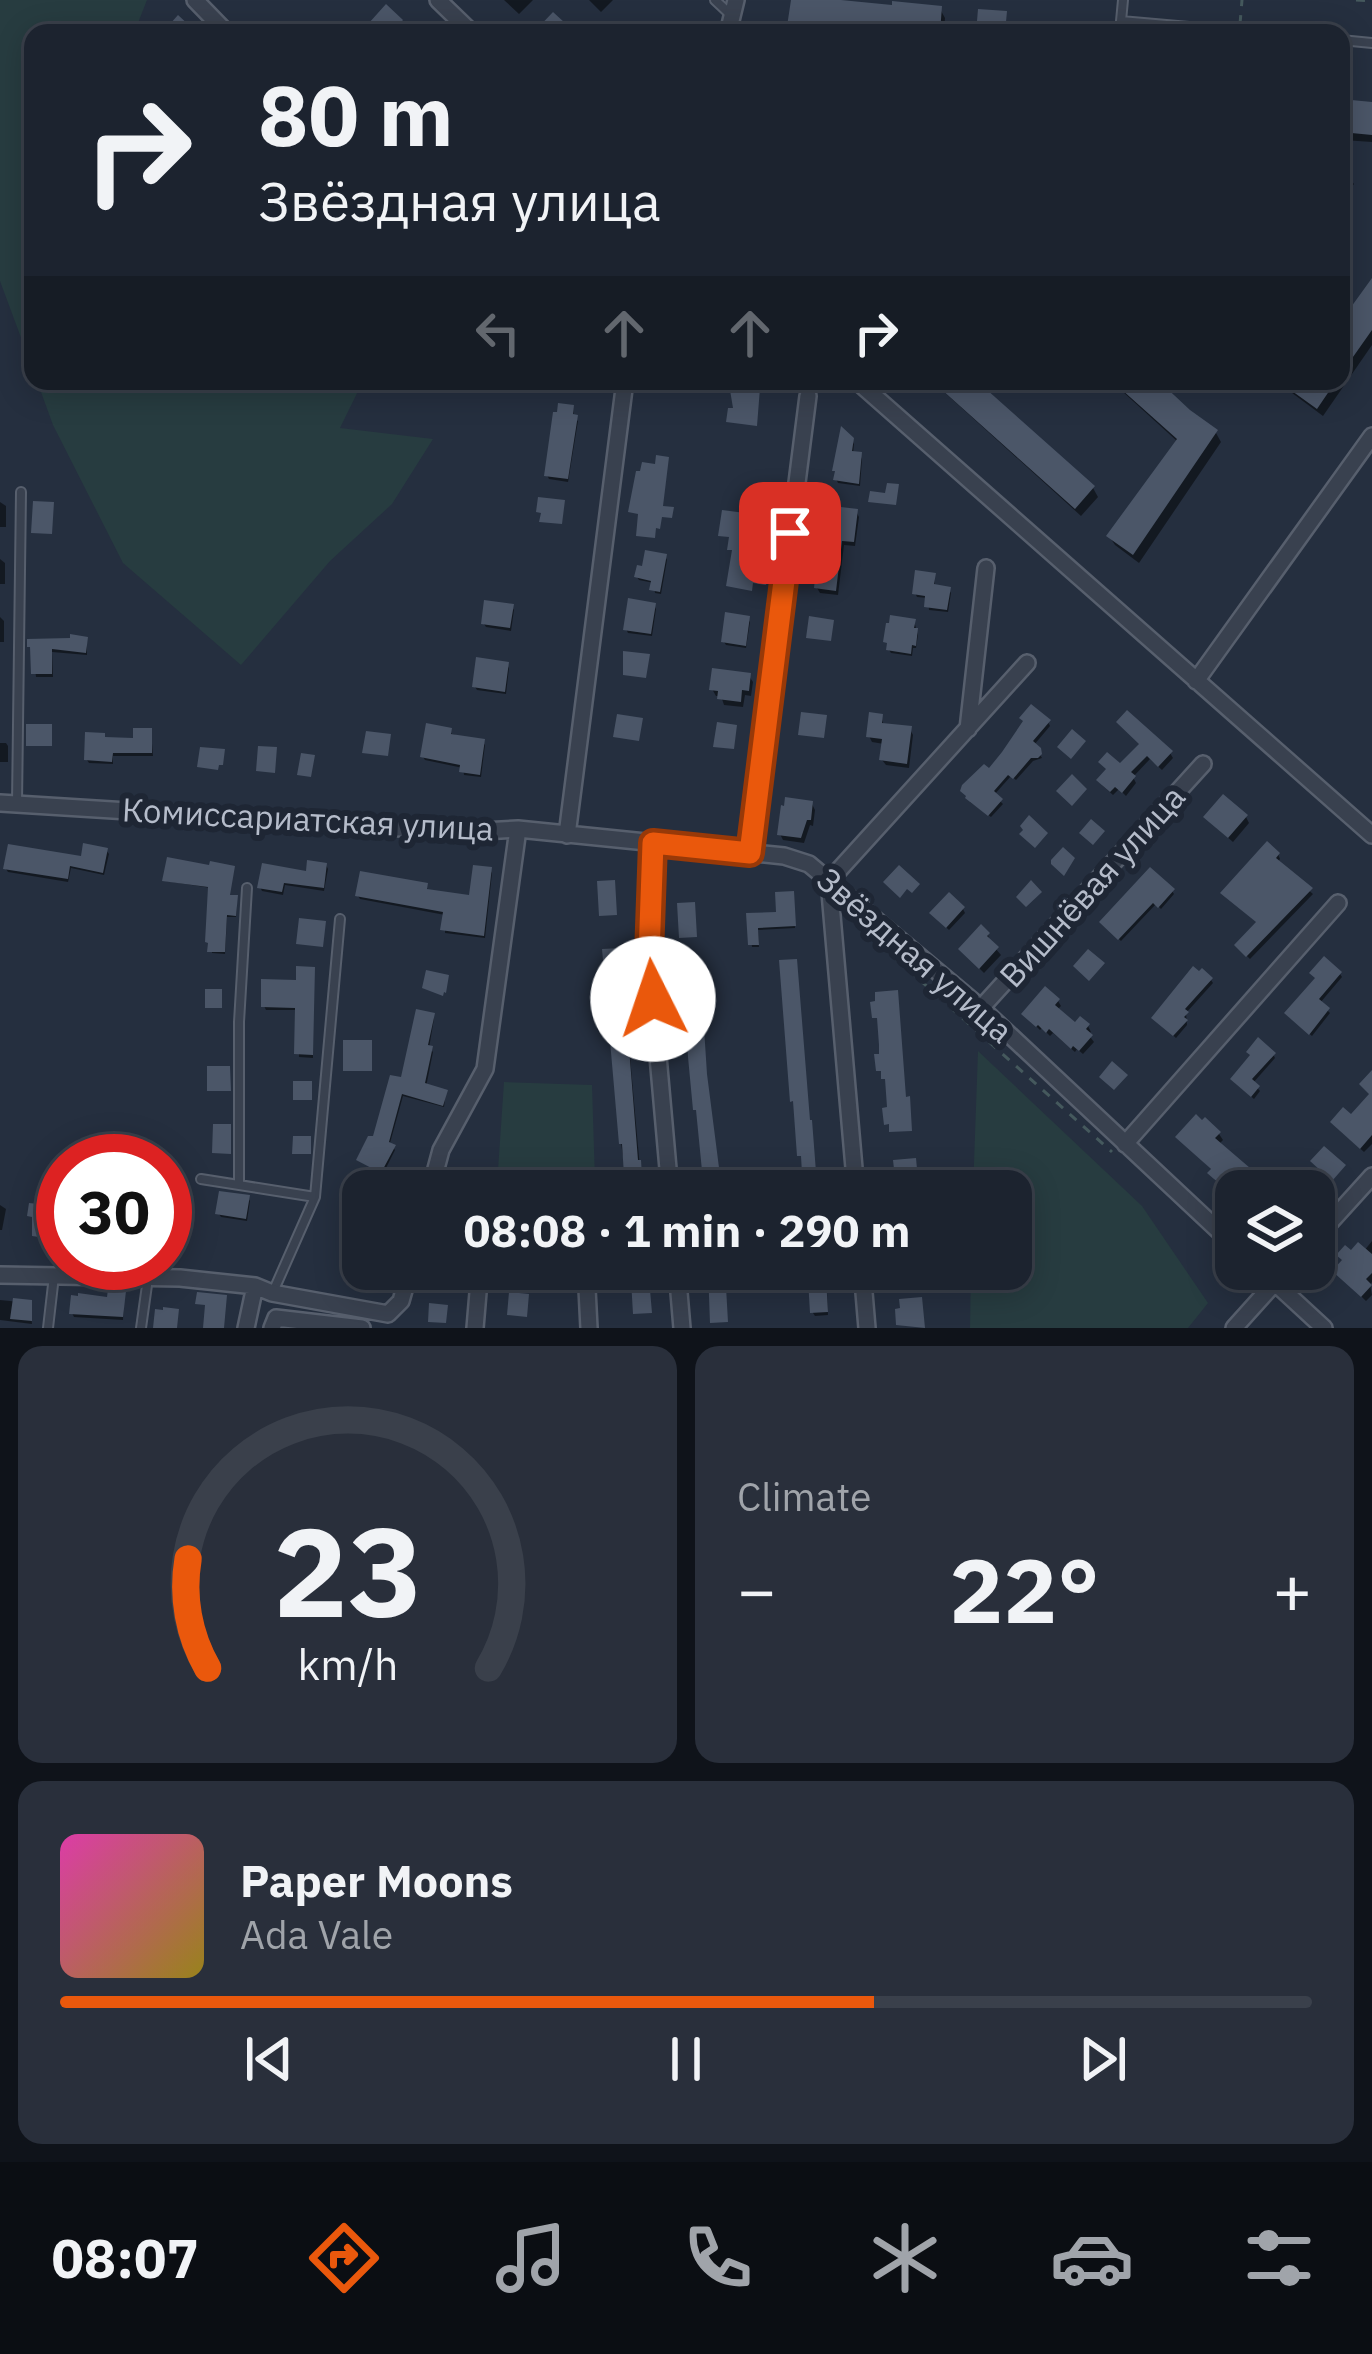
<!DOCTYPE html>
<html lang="en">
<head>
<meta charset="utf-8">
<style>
  body { margin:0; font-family:"IBM Plex Sans",sans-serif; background:#292f3b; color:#f1f3f6; height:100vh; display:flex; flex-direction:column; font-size:45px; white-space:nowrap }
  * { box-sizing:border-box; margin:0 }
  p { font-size:39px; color:#a0a4aa }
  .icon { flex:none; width:66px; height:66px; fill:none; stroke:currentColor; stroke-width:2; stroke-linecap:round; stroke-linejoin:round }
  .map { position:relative; height:1328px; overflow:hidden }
  .panel { display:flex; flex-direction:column; gap:18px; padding:18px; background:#0f131a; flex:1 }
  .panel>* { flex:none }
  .hud { position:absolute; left:24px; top:24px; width:1326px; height:366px; border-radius:24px; box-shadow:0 6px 30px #0003,0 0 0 3px #3a404b; background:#1c232f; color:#f1f3f6; overflow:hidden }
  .buttons { position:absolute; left:1215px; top:1170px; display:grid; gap:24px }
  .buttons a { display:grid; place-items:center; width:120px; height:120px; border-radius:24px; background:#1c232f; box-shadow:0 6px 30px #0003,0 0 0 3px #3a404b; font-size:60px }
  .speed { position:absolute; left:36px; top:1134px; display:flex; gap:24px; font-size:60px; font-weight:700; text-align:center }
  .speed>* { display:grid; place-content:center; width:156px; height:156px; border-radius:50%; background:#1c232f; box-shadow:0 6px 30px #0003,0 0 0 3px #3a404b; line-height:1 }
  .speed .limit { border:18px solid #d22; background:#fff; color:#111 }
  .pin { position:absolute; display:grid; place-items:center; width:102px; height:102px; color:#fff; margin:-51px; border-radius:24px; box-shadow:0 6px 18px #0006 }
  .me { position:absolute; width:132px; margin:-66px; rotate:356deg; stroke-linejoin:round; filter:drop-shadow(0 0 9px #0008) }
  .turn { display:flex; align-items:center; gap:42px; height:252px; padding:0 36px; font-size:54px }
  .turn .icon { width:156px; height:156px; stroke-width:2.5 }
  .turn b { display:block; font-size:84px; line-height:102px }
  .lanes { display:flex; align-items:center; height:114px; padding:0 36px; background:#0003; justify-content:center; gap:60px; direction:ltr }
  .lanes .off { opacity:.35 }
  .big { font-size:90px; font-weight:700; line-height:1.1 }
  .panel .card { flex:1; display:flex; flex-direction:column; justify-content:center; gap:18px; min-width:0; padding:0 42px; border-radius:24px; background:#292f3b }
  .panel .dial { align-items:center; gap:0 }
  .dial svg { height:312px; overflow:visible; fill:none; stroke:#3a404b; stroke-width:7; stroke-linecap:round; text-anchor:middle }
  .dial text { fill:#f1f3f6; stroke:none }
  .song { display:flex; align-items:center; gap:36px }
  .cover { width:144px; height:144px; border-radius:18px; background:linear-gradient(135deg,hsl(320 70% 55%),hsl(50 70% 35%)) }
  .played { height:12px; border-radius:6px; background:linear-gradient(90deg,#ea580c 65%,#3a404b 65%) }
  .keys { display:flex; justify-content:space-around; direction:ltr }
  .heat { display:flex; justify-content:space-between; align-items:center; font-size:66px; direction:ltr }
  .panel .tiles { flex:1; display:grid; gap:18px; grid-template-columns:1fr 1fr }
  .card:last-child { grid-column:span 2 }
  .trip { position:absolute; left:342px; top:1170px; width:690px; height:120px; border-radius:24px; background:#1c232f; box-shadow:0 6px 30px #0003,0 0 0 3px #3a404b; font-weight:700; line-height:120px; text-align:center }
  .dock { display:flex; height:192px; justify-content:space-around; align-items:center; background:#0b0e13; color:#a0a4aa }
  .dock .icon { width:84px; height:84px }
  .dock .selected { color:#ea580c }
  .dock b { font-size:54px; color:#f1f3f6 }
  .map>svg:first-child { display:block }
  .green { fill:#273c40 }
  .shadow { fill:#0007 }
  .building { fill:#4b5668 }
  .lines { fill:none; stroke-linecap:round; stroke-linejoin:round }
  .lane-casing { stroke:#575f6d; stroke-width:12 }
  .street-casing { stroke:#575f6d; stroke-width:20 }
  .path { stroke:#45595d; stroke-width:3; stroke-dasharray:9 9; stroke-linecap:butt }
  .lane { stroke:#39414f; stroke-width:8 }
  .street { stroke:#39414f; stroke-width:15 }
  .route-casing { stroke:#983908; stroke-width:30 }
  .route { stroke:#ea580c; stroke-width:21 }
  .labels { text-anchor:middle; stroke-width:12; stroke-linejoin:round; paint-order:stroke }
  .street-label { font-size:33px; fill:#b5bcca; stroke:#1e2634 }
</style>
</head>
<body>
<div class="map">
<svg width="1372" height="1328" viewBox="0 0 1372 1328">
  <rect width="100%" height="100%" fill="#252f3f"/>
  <path class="green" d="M0,0H147L134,33H33V370L0,281Z
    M37,381H363L340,428L433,439L392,504L330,561L241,665L123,563L53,425Z
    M978,1051L1142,1206L1208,1303L1188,1328H970L971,1269H1011V1191H973Z
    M504,1082L592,1085L595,1181L498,1170Z"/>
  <path class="shadow" d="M504,0H533L519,14Z
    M589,0H613L601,12Z
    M793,0L940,9L945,18L944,33H788Z
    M1341,102L1372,105V142L1343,140L1341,143Z
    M1341,169L1354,184L1341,201Z
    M1372,284V345L1323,416L1276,381H1341V327Z
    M932,381H972L1093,488L1098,497L1081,516Z
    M1111,381H1155L1216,433L1221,442L1139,563L1115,545L1109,536L1178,442Z
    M573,408L574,418L578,421L568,482L549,479L547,475Z
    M852,440L854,444L853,454L860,455L862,459L860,486L838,483L836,479Z
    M0,502L6,506V527H0Z
    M856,511L859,517L855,546L844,545L838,595L820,593L817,588L828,563Z
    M665,556L667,560L661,594L655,593L654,583L639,580L637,577Z
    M0,559L5,563V584H0Z
    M934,575L935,588L949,590L951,593L948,612L929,610L928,598L917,597L915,593Z
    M654,605L656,609L652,636L628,633L626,629Z
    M512,607L514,610L511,631L486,627L484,624Z
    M0,617L4,621V642H0Z
    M748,619L750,622L746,648L726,645L724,642Z
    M914,621L918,635L916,648H913L912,656L891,653L889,650Z
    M87,639V655L52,652L53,677H36L33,651Z
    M507,665L509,668L506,694L477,690L475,687Z
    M749,676L753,682L751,696L745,695L743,707L724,705L721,696H716L712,689Z
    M881,716L884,726L910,729L913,735L909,768L886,765L882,760L884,744L872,742L869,736Z
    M1048,722L1050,726L1034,745L1042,758L1033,761L1016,780L1011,776L994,795L1003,804L991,817L970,802L989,772L1005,754Z
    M151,731L153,756H113V764L89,763L87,760L106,740L136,741Z
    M450,731L452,734L483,742L485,745L481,777L464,775L463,768L425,760L423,757Z
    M0,743H6L8,746V762H0Z
    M1142,745L1170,753L1173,758L1162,770L1150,759L1133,777L1136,783L1126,796L1119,789L1113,795L1102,785Z
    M812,804L815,810L813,826L810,825L804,843L783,840L780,834Z
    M1246,817L1249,823L1233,842L1211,823Z
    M106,850L109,854L104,875L71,868L68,882L8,872L6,869L83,859Z
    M1278,854L1280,859L1277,863L1313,894L1250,959L1241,950L1259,924L1223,894Z
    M326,865L328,869L324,891L285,885L283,895L262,891L260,887L308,874Z
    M233,869L229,898L237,901L236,917H227L225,954L212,953L211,888L166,881Z
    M490,870L492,873L485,938L445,933V915L360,899L358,896L426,886L428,890L472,899Z
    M1172,891L1174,894L1161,909L1156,904L1121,941L1105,926Z
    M793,896L795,928L758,930L759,947H752L749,916L779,914Z
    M963,909L965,913L949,930L935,917Z
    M988,935L990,942L1001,955L984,973L961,950Z
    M621,955L642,1191H628L621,1143Z
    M313,970V1058L299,1057L298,1010H266L264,1006Z
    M1340,974L1342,977L1320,1003L1330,1013L1312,1036L1289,1017Z
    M1211,980L1213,983L1186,1013L1187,1025L1176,1038L1157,1021Z
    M1058,1001L1061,1006L1057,1010L1075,1026H1088L1091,1032L1088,1034L1094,1042L1083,1054L1077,1049L1075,1052L1053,1033L1050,1036L1042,1028L1040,1030L1024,1014Z
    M433,1016L434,1019L429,1048L433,1052L426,1087L446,1092L444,1107L403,1096L390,1143L395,1150L383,1174L359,1160L375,1140Z
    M1273,1054L1275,1058L1253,1083L1260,1091L1254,1099L1235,1083Z
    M1372,1074V1144L1364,1152L1337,1128L1351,1119L1371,1096Z
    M1219,1134L1223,1140L1218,1145L1258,1183L1251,1191H1236V1198L1215,1180L1211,1174L1213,1171L1179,1138Z
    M248,1198L250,1201L247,1221L221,1217L219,1214Z
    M0,1205L6,1209L2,1230H0Z
    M1372,1241V1282L1370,1285L1372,1295L1366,1301L1336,1272L1351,1254L1364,1251Z
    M550,1269H571V1287L560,1286L558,1280H551Z
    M810,1269H826L828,1315L815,1316L813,1313Z
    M124,1294L123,1320L74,1317L72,1313Z
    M0,1300L30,1303L32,1324L0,1320Z"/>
  <path class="building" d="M791,0H841L892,5V1L942,6L940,33L890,31V33H860L838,31V27L818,26L816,33H786Z
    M386,4L403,20L398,26L406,33H360Z
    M978,9L1007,11L1005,33H976Z
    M553,12L565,23L556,33H533Z
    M178,15L191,27L186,33H162Z
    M1341,99L1372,102V135L1341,132Z
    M1372,278V330L1341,374V321Z
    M740,381H756L755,387L760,388L757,426L726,422L728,408H733L730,390Z
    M932,381H977L1095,486L1075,509Z
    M1112,381H1159L1190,410L1218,430L1133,555L1106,536L1177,439Z
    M1278,381H1336L1317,409Z
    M558,403L574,405L573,414L578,415L568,479L544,476L553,412H557Z
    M841,426L854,438L852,451L862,452L859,484L833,480L835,471H832Z
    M656,455L669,457L663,506L674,507L672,518L662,517L660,529L656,528L655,538L636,536L638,514L628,512L636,471H640L642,462L655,464Z
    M887,483L899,484L896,505L868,502L870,491L885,493Z
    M538,497L565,500L562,524L539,522L541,513L536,512Z
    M33,501L54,502L52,534L31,533Z
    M832,506L858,509L854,542L842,541L836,591L814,588L817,558L825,559Z
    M722,510L753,514L751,530H755L750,563L770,567L766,585L753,583L752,591L726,586L732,550H727L729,537L718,536Z
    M645,550L667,554L660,592L649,590L651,581L634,577L637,565L642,566Z
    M915,570L936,573L934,584L951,587L947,610L924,607L925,596L912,594Z
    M628,598L656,603L651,634L623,630Z
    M484,600L514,604L510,628L481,624Z
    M725,612L750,616L746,646L721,642Z
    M890,615L916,619L914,628H918L916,646L912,645L911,654L886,650L887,643L883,642L886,623H889Z
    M809,616L834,620L831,641L806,638Z
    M70,634L88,637L86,653L52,649V674H31L30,647H27V639L70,638Z
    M623,651L650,654L646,678L623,675Z
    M476,657L509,662L505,692L472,687Z
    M712,668L751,673L749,691L742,690L741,702L717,699L718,691L709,690Z
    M1031,704L1051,720L1033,741L1041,748L1042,754L1038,758H1031L1013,779L1008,775L994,791L1003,799L988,816L965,798L966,796L960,791L962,785L984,764L989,768L1002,752L1023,721L1019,718Z
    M1127,710L1173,751L1158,767L1147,756L1131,772L1136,776L1122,793L1115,787L1110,792L1096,780L1106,769L1098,762L1107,752L1120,763L1139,744L1116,722Z
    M801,712L827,715L824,738L798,735Z
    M869,712L883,714L882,723L912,726L907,764L879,760L882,739L866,737Z
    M617,714L643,718L639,741L613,737Z
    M717,722L737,725L734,749L713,747Z
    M426,723L452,728L451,734L485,739L480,775L459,772L460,765L420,757Z
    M26,724H52V746H26Z
    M133,728H152V753H113L112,762L84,760L85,732L105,733V737L133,738Z
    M1072,729L1086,741L1071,759L1057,747Z
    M366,731L391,734L388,756L362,753Z
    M258,746L277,747L275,773L256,771Z
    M200,747L225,749L223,765H219L218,770L197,767Z
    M301,753L315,755L311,777L297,775Z
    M1072,774L1087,789L1072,806L1056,791Z
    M1223,794L1248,815L1228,838L1203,817Z
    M785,797L813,801L811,820H807L801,838L777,835L781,805L784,806Z
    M1029,815L1048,833L1035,848L1019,834L1023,830L1020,826Z
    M1091,819L1105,831L1093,845L1079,833Z
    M1267,841L1280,853L1276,858L1313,888L1246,957L1234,945L1256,922L1220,893Z
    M83,843L108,848L103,873L70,866L68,879L3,869L8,844L81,856Z
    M1063,847L1075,858L1064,876L1051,864V860Z
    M167,857L209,865L210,861L235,866L230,895H238L236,916L227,915L225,952H207L208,943L205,942L208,887L162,881Z
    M307,860L327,863L324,888L284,883L282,892L257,888L262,863L306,871Z
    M473,865L492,867L484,936L440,930L443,912L355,896L360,871L428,883L427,889L469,895Z
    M899,865L920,884L912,893L907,889L900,898L883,882Z
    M1150,867L1175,889L1158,908L1153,903L1118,940L1099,922Z
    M615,880L617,915L599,916L597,881Z
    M1031,880L1042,892L1026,907L1016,897Z
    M794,891L796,926L758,928L759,945H748L746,913L776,912L775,892Z
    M949,892L965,907L946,928L929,913Z
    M695,902L697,937L679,938L677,903Z
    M299,918L326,921L323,947L296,944Z
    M981,924L990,933L987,936L999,947L979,969L958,949Z
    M621,948L638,1160H641L643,1191H625L622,1144H619L602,949Z
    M1088,949L1105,963L1089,981L1073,966Z
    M1324,956L1342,972L1319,999L1330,1008L1309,1035L1284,1013L1315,978L1309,973Z
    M797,959L810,1120H812L816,1172H820L821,1191H803L801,1156H797L793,1101L790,1102L779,960Z
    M296,966L315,967L313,1055L294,1054L295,1008L261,1007V979L296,980Z
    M700,966L707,1074L722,1191H704L696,1110H693L688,1057L682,967Z
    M1193,966L1199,971L1202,968L1213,978L1185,1009L1189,1012L1184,1017L1188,1020L1173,1036L1151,1018Z
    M426,970L449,975L446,993L444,992L443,996L422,988Z
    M1045,986L1060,999L1055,1005L1075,1022L1080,1016L1090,1024L1086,1029L1093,1035L1079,1051L1073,1046L1071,1049L1049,1029L1046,1033L1038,1025L1036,1027L1021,1014Z
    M205,989H222V1008H205Z
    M898,990L906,1097L910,1096L912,1131L889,1132V1124L884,1125L882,1108L887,1107L885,1079H881V1071H876L874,1054H879V1045L877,1018H872L870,1002L875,1001V992Z
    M416,1009L435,1013L428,1045L433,1046L425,1083L448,1090L443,1106L402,1094L389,1142L396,1145L381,1173L356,1160L368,1136H373L390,1075L401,1077Z
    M1258,1037L1276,1053L1252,1079L1260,1086L1251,1097L1230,1079L1250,1055L1246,1052Z
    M343,1040H372V1071H343Z
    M1112,1061L1128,1075L1114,1090L1099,1077Z
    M207,1066H230L231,1091H207Z
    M1372,1070V1135L1360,1149L1330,1122L1343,1107L1351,1114L1369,1094L1359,1084Z
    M293,1081H312V1100H293Z
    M1196,1114L1202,1120L1205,1117L1221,1132L1215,1138L1257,1174L1243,1191H1236V1198L1207,1173L1211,1169L1175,1137Z
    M213,1124H231V1154L212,1153Z
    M293,1136H311V1154H292Z
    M1324,1146L1346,1165L1332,1181L1310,1161Z
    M916,1158L919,1191H896L895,1185L890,1186L889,1169H894L893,1160Z
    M219,1191L250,1195L246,1219L215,1214Z
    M29,1203L48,1205L47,1215L56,1216L53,1239L32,1236V1217L27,1216Z
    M165,1203L177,1204L172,1246L165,1245Z
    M1358,1242L1372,1254V1273L1366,1279L1372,1285L1361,1297L1332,1271L1342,1260L1336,1255L1345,1245L1351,1250Z
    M357,1269H381L376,1289L353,1283Z
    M708,1269H725L728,1322L710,1323Z
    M649,1278L652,1313L633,1314L631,1280Z
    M826,1278L828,1312L810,1313L808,1279Z
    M108,1289L126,1291L123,1317L69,1314L71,1295L78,1296V1293L107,1297Z
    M197,1292L227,1295L224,1328H203L205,1305L195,1304Z
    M509,1292L529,1294L527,1317L507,1315Z
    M922,1297L925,1328L896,1325L895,1309L900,1308L899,1299Z
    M13,1298L32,1300V1321L10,1319Z
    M429,1303L448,1305L446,1323L428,1322Z
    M163,1307L179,1309L177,1328H153L155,1309L163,1310Z"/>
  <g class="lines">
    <defs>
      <path id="lane" d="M715,0L731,15
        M1123,0L1121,21L1257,33
        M1341,40L1372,43
        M17,803L21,492
        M201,1179L315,1197
        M239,1185V1022L247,888
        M273,1292L315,1197L340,919
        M48,1328L54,1276
        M141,1328L148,1278"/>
      <path id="street" d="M195,0L227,33
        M438,0L472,33
        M728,33L736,0
        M857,381L1372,835
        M1196,681L1372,436
        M968,729L986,568
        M0,803L465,832L518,829L485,1069L441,1150L430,1191
        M518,829L784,856L809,864L981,1008L1236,1247
        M567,835L625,381
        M653,843L649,955L670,1191
        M750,853L808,396
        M981,1008L1203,764
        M1125,1144L1338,903
        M486,1191L487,1178L582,1191
        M856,1191L829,881L1027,663
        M1314,1240L1372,1176
        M586,1269L589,1328
        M677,1269L682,1328
        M862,1269L867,1328
        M1260,1269L1324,1328
        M0,1275L180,1278L255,1286L272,1293L388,1314L401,1301L410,1269
        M246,1328L255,1286
        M272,1328L276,1318L362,1328
        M475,1328L480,1269
        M1234,1328L1287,1269"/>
    </defs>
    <use href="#lane" class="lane-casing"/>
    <use href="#street" class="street-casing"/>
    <path class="path" d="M1356,0L1372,1
      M1240,24L1242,0
      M882,946L1112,1152"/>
    <use href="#lane" class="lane"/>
    <use href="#street" class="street"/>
  </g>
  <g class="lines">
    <defs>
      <path id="route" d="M653,999L649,955L653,843L750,853L790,533"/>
    </defs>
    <use href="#route" class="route-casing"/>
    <use href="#route" class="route"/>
  </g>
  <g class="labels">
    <g class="street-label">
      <text transform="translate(308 819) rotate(3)" y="12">Комиссариатская улица</text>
      <text transform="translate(1092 886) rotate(-48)" y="12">Вишнёвая улица</text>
      <text transform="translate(915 955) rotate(41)" y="12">Звёздная улица</text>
    </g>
  </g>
</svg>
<div class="buttons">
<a><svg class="icon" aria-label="layers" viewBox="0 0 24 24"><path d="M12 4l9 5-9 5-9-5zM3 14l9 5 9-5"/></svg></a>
</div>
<div class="speed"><div class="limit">30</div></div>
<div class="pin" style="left:790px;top:533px;background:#d93025"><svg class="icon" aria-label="arrive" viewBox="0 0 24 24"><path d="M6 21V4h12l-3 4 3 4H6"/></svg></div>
<svg class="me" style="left:653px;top:999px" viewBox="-20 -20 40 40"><circle r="19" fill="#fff"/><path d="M0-13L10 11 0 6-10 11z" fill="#ea580c"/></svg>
<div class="trip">08:08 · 1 min · 290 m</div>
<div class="hud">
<div class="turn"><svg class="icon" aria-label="right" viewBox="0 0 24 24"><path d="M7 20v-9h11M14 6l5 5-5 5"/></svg><div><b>80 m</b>Звёздная улица</div></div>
<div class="lanes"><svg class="icon off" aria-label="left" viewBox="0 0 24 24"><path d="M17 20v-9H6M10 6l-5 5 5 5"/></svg><svg class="icon off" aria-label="ahead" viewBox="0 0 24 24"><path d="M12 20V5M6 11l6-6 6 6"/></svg><svg class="icon off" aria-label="ahead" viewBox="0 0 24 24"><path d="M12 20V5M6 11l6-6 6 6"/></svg><svg class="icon" aria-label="right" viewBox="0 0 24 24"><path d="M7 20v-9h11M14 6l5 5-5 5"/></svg></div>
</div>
</div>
<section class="panel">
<div class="tiles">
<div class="card dial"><svg viewBox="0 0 100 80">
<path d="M14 69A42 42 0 1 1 86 69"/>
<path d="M14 69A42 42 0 0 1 9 41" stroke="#ea580c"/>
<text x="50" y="56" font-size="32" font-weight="700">23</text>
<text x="50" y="72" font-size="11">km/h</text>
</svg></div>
<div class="card"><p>Climate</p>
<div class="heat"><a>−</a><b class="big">22°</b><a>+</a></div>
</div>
<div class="card">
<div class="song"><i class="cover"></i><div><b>Paper Moons</b><p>Ada Vale</p></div></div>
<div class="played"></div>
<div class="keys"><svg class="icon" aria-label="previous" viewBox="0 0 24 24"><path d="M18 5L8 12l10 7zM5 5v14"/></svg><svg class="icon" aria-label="pause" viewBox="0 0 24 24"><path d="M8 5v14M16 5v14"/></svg><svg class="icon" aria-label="next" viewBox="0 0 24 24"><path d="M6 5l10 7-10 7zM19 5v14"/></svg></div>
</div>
</div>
</section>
<nav class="dock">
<b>08:07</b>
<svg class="icon selected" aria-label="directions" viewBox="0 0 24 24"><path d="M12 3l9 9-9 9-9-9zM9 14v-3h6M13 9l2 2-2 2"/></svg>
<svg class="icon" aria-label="music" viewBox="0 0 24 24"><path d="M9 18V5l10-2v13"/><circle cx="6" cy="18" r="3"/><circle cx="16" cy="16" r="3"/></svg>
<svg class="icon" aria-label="phone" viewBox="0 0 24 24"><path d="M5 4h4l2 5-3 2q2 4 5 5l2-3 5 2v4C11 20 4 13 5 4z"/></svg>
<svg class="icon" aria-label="climate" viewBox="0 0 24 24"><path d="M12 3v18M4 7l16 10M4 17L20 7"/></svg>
<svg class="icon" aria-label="car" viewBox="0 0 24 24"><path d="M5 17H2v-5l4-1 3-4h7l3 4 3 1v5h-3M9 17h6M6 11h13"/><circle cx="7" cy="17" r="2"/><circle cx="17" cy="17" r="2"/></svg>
<svg class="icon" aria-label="filters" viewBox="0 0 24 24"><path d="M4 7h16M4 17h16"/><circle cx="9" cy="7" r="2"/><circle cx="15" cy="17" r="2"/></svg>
</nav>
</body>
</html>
